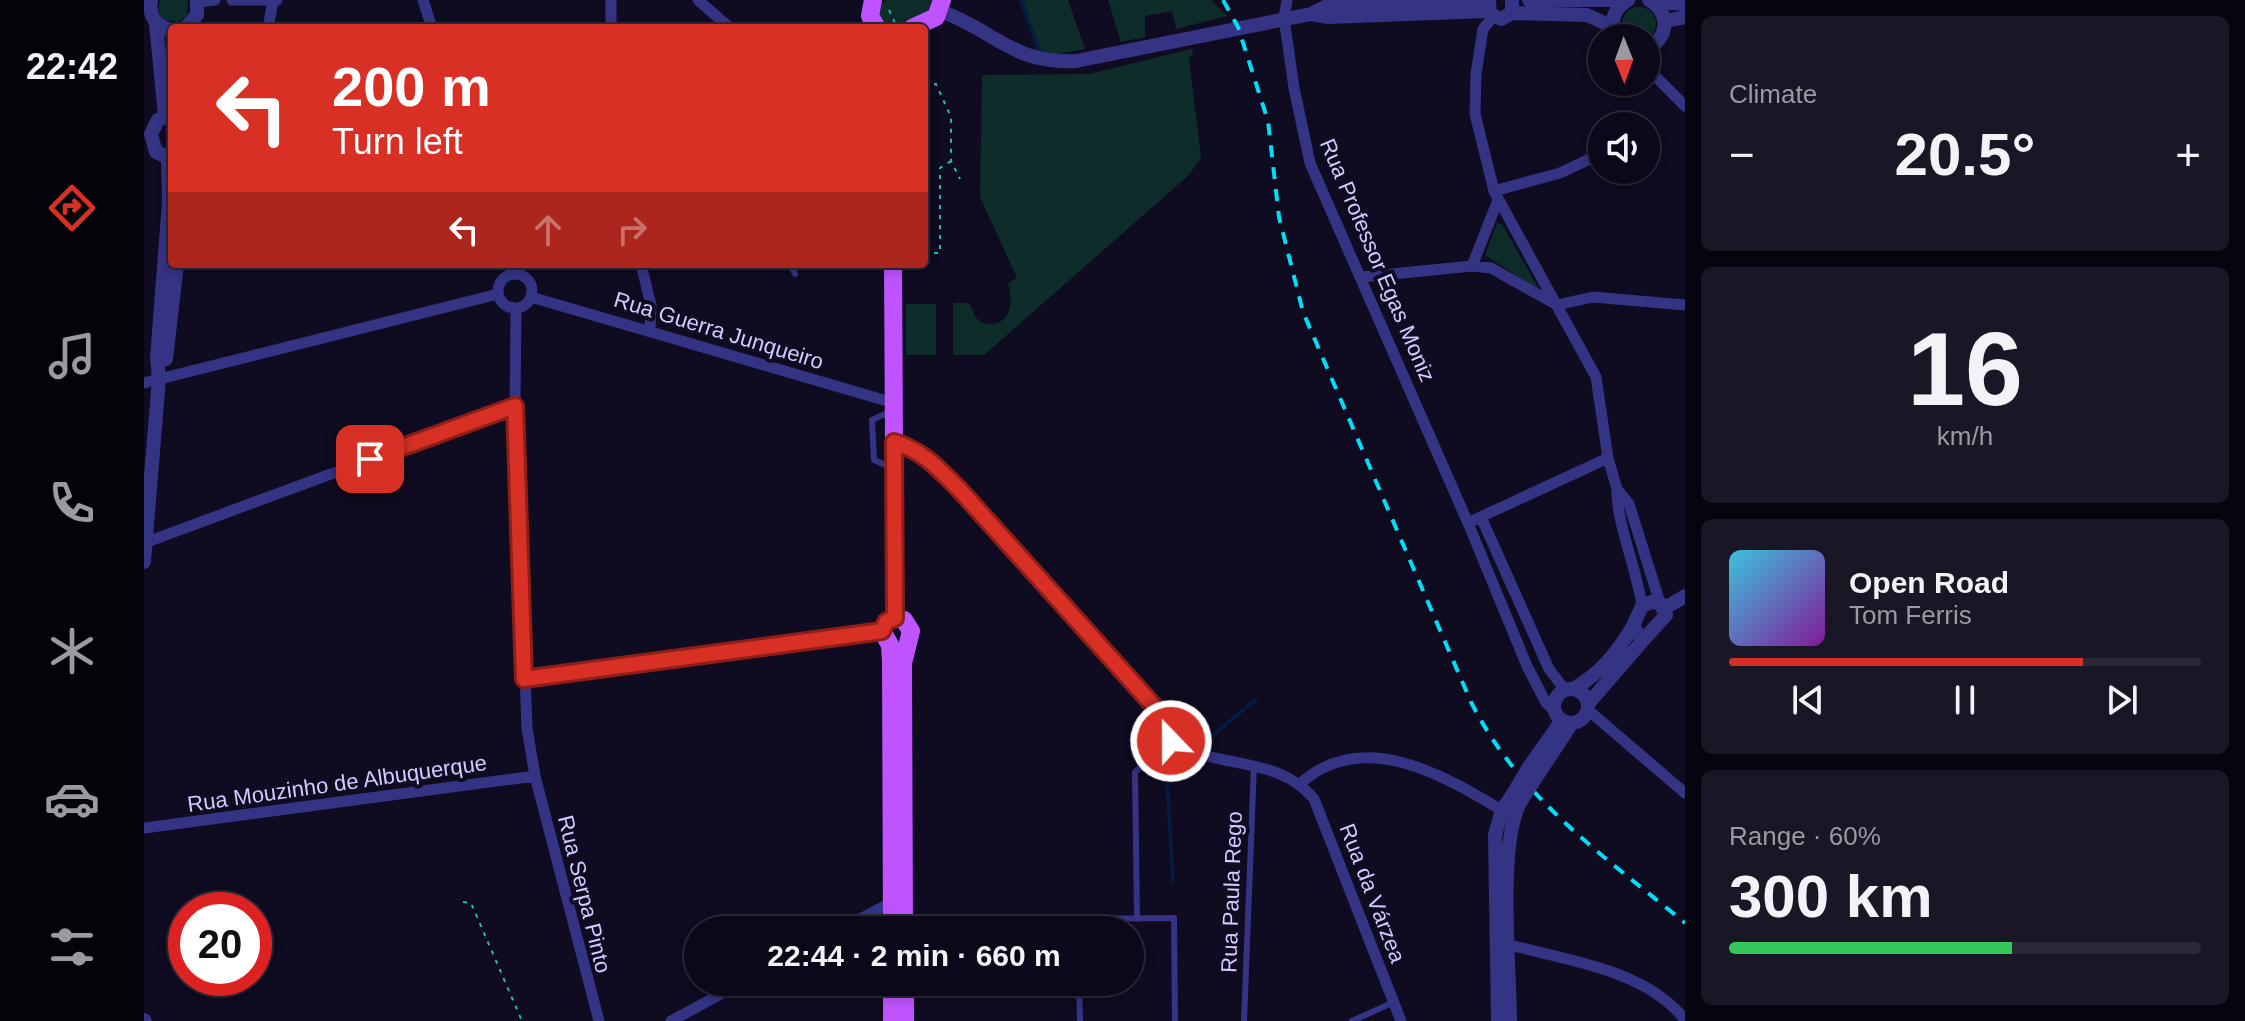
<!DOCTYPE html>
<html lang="en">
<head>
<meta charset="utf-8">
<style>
  body { margin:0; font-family:Helvetica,sans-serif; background:#191626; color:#f1f3f6; height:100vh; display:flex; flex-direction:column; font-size:30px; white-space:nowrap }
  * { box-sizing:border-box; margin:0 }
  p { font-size:26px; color:#9a9aa2 }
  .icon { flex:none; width:44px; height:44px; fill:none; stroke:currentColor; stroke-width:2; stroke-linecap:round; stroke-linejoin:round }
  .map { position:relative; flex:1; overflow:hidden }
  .sheet { display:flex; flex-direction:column; gap:16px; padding:16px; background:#06040e; width:560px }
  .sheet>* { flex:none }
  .guide { position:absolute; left:24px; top:24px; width:760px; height:244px; border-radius:8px; box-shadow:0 4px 12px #0003,0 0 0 2px #2b2938; background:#d93025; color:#fff; overflow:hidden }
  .needle { width:52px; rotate:179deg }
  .buttons { position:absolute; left:1444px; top:24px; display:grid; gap:16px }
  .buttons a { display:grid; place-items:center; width:72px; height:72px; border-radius:50%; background:#0b0819; box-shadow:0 4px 12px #0003,0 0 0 2px #2b2938; font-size:40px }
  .speed { position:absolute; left:24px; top:892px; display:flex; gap:16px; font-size:40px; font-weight:700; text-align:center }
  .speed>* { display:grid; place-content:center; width:104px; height:104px; border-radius:50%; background:#0b0819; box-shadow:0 4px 12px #0003,0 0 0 2px #2b2938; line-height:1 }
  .speed .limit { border:12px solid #d22; background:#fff; color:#111 }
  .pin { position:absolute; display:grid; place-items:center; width:68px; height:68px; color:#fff; margin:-34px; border-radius:16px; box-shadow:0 4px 12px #0006 }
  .me { position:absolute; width:88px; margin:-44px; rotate:338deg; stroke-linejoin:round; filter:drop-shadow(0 0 6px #0008) }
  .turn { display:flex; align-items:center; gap:28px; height:168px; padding:0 32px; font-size:36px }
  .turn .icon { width:104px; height:104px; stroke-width:2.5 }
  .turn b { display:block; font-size:56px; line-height:68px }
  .lanes { display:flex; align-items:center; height:76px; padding:0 32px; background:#0003; justify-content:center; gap:40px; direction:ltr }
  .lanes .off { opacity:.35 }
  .big { font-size:60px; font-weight:700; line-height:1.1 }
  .sheet .card { flex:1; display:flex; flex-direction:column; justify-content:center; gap:12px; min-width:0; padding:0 28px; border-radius:12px; background:#191626 }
  .sheet .dial { align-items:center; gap:0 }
  .dial b { font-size:104px; line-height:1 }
  .song { display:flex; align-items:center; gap:24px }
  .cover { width:96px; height:96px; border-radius:12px; background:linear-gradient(135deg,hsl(190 70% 55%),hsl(290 70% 35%)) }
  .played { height:8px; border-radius:4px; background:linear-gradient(90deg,#d93025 75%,#2b2938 75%) }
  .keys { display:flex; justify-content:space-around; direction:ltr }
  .heat { display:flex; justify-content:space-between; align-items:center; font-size:44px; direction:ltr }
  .charge { height:12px; border-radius:6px; background:linear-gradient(90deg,#34c759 60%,#2b2938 0) }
  .trip { position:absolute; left:540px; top:916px; width:460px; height:80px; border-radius:40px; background:#0b0819; box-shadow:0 4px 12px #0003,0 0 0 2px #2b2938; font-weight:700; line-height:80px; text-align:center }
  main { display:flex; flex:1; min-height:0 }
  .menu { display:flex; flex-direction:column; width:144px; justify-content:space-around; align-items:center; background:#04030a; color:#9a9aa2 }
  .menu .icon { width:56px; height:56px }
  .menu .on { color:#d93025 }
  .menu b { font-size:36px; color:#f1f3f6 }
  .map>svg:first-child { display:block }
  .green { fill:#0e2c2a }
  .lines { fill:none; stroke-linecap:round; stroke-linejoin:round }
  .stream { stroke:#051b40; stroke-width:4 }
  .path { stroke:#24bab0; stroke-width:2; stroke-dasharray:4 6; stroke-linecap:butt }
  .service { stroke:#353384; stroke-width:6 }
  .minor { stroke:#353384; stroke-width:11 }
  .tertiary { stroke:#353384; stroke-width:14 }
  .primary { stroke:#be53ff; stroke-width:18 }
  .rail { stroke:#00dff7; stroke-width:4; stroke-dasharray:12 10; stroke-linecap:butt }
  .tertiary-bridge { stroke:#353384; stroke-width:14 }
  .route-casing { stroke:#8d1f18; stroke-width:20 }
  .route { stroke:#d93025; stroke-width:14 }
  .labels { text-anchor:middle; stroke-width:8; stroke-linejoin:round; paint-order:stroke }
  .street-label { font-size:22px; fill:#d1ccff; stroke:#0f0b21 }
</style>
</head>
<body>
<main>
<nav class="menu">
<b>22:42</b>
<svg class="icon on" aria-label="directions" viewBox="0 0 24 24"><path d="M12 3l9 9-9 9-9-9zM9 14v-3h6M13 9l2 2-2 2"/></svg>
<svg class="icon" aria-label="music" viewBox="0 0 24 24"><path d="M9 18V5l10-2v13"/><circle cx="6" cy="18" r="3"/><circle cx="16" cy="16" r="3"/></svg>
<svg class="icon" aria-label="phone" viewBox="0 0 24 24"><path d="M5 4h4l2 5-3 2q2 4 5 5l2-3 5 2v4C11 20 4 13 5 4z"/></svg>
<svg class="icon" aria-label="climate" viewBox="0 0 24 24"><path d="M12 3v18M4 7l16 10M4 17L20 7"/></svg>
<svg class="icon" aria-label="car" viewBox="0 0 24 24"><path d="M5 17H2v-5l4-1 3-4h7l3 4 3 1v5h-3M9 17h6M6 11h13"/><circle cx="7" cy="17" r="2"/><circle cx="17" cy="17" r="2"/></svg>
<svg class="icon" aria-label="filters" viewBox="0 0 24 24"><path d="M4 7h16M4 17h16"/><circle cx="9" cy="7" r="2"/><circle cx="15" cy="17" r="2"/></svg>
</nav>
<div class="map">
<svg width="1541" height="1021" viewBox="0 0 1541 1021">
  <rect width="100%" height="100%" fill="#0f0b21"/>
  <path class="green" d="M16,0H44L43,15L35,22L20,20L14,11Z
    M744,0H788L784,11L749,26L739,22L734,12L738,2Z
    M876,0H924L941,49L908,55L894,50Z
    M964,0H1068L1083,16L1032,29L1028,11L1001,16V37L977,42Z
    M1478 24a17 17 0 1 1 34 0a17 17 0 1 1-34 0Z
    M1048,49L1049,56L1045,57L1057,158L1045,175L840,355H809V303H825L832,318L841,324C868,327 870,301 864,283L873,278L836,197L838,75L945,74Z
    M1353,223L1358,224L1396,291L1341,255Z
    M762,304H792V355H762Z"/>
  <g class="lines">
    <path class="stream" d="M877,0L895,51
      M1066,738L1111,700
      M1029,881L1023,780L1040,757"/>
    <path class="path" d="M745,10L751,23
      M780,84H792L807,117V161L816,179
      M780,253H796V168L807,161
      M319,902L327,903L378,1021"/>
    <path class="service" d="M646,264L651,274
      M747,411L728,420L730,460L748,468
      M993,919L991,772L1034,734
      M935,930V919L1030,918L1031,1021
      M935,982L936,1021
      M1100,1021L1110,765
      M1208,1021L1250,1002"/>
    <path class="minor" d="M88,0H133
      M279,0L288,28
      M554,0L586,28
      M1143,0L1140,18L1150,88L1166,163L1324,523L1383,666L1402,703L1411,711
      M54,2L71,0
      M1349,17L1339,29L1332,74L1331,114L1350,191L1452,377L1464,458L1473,489L1485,504L1516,603
      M124,28L129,1
      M467,28V0
      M1502,62L1503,68L1541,106
      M1350,191L1416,173L1452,156
      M497,264L507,305L506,329
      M1328,266L1354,200
      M354 291a17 17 0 1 1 34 0a17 17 0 1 1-34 0Z
      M1218,277L1328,266L1347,268L1413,305L1449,297L1541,305
      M387,297L750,403
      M372,308L371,406L383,728L391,776L455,1021
      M0,383L354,294
      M750,442L783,456L1048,749L1059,755C1100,766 1142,765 1170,799L1257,1021
      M1473,490C1472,521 1493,570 1498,606
      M1337,517L1405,669L1421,690
      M1330,520L1464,458
      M0,543L371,406
      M380,679L738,631
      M1444,710L1541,793
      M1157,783C1221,726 1304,778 1364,814
      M0,828L391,776
      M695,930L752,900
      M1356,947L1366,945C1423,960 1503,970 1541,1020
      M527,1021L599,982"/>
    <path class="tertiary" d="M7,0C4,16 12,27 28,30
      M1345,0L1346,14L1357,19L1368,13V0
      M1385,0H1481
      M1509,2L1541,4
      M796,11C851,30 867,64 932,61L1167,14L1183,6L1334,0
      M1368,13L1443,15L1469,27
      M1168,14L1184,17L1344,11
      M1521,21L1541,17
      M12,23L21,116
      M41,28L53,15V0
      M1473,38C1465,23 1469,9 1484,0
      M1502,49C1525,39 1527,13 1505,0
      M28,114L14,120L7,134L12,152L28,159
      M22,359L33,264
      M0,562L15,378L13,358L25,202L24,159
      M1507,602L1516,603L1522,615L1502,637L1494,634L1489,626L1498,606Z
      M1521,608L1541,596
      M1429,689C1456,674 1473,653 1489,626
      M1410 706a17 17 0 1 1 34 0a17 17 0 1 1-34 0Z
      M1444,704L1502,637
      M1385,767L1418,720
      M1393,776L1428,723
      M0,1020L1,1021
      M1354,1021L1351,835L1358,810L1367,797
      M1366,1021C1366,969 1353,842 1377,801"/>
    <path class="primary" d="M729,0L726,16L733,28
      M768,28L792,17L798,0
      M749,264L751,618
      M748,930L747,662L746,645L738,631C741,620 750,615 760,620L767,631L759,663L760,930
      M748,982V1021
      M761,982V1021"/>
    <path class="rail" d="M1079,0L1094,27L1124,121L1135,217L1159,312L1327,702C1376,799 1459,855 1541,923"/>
    <path class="tertiary-bridge" d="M1367,797L1385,767
      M1377,801L1393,776"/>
  </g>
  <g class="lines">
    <defs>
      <path id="route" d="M226,459L371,406L380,679L738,631L742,622L751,618L750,442C779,451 794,468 815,489L1035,734L1027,741"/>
    </defs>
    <use href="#route" class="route-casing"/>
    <use href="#route" class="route"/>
  </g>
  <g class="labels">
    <g class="street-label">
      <text transform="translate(1234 260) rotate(67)" y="8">Rua Professor Egas Moniz</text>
      <text transform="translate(575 330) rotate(17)" y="8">Rua Guerra Junqueiro</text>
      <text transform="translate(193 783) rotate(-8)" y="8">Rua Mouzinho de Albuquerque</text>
      <text transform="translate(1087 892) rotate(-88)" y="8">Rua Paula Rego</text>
      <text transform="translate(1229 893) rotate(69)" y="8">Rua da Várzea</text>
      <text transform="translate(441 894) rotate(76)" y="8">Rua Serpa Pinto</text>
    </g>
  </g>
</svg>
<div class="buttons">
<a><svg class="needle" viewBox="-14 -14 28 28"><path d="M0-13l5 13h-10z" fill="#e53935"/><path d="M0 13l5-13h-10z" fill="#9a9aa2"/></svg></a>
<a><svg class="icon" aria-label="sound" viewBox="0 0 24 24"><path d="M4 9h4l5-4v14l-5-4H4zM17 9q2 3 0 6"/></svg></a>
</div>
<div class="speed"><div class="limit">20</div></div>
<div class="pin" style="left:226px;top:459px;background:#d93025"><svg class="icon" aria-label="arrive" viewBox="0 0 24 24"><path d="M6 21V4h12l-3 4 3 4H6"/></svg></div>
<svg class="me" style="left:1027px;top:741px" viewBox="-20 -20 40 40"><circle r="17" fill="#d93025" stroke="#fff" stroke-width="3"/><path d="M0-11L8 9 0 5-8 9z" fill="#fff"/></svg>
<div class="trip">22:44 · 2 min · 660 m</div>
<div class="guide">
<div class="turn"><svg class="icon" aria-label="left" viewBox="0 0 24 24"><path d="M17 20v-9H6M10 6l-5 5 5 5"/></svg><div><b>200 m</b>Turn left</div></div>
<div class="lanes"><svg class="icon" aria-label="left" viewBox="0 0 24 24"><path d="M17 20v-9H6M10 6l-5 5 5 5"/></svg><svg class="icon off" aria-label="ahead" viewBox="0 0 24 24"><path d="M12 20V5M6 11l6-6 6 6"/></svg><svg class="icon off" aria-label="right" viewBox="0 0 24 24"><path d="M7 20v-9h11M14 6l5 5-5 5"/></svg></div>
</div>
</div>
<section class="sheet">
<div class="card"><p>Climate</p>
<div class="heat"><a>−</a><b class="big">20.5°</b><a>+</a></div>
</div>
<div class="card dial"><b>16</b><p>km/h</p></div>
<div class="card">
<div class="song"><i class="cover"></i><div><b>Open Road</b><p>Tom Ferris</p></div></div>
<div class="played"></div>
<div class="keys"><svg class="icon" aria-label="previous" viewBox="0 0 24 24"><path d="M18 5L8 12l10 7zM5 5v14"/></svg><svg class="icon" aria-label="pause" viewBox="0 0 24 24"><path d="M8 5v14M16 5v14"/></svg><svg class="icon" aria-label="next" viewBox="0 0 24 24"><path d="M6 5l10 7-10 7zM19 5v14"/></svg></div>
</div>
<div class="card"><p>Range · 60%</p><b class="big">300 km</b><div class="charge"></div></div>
</section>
</main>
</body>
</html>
